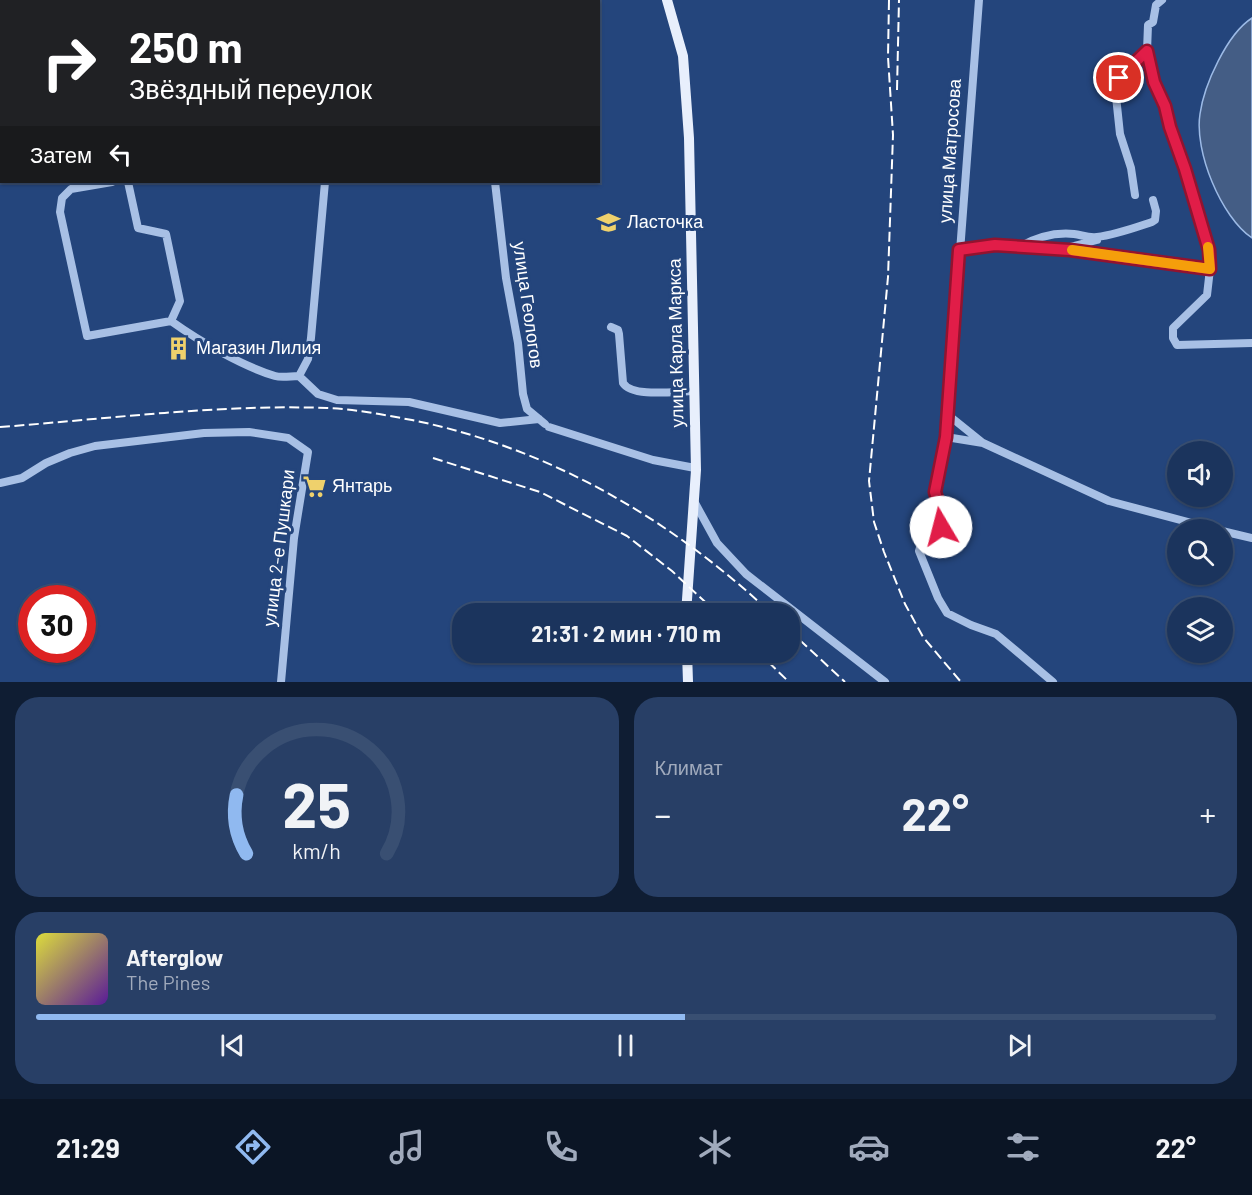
<!DOCTYPE html>
<html lang="ru">
<head>
<meta charset="utf-8">
<style>
  body { margin:0; font-family:Barlow,sans-serif; background:#283f66; color:#f1f3f6; height:100vh; display:flex; flex-direction:column; font-size:22px; white-space:nowrap }
  * { box-sizing:border-box; margin:0 }
  p { font-size:20px; color:#a0aabc }
  .icon { flex:none; width:33px; height:33px; fill:none; stroke:currentColor; stroke-width:2; stroke-linecap:round; stroke-linejoin:round }
  .map { position:relative; height:682px; overflow:hidden }
  .drawer { display:flex; flex-direction:column; gap:15px; padding:15px; background:#0f1d33; flex:1 }
  .drawer>* { flex:none }
  .banner { position:absolute; left:0px; top:0px; width:600px; height:183px; box-shadow:0 2px 4px #0004,0 0 0 2px #394f72; background:#202124; color:#fff; overflow:hidden }
  .buttons { position:absolute; left:1167px; top:441px; display:grid; gap:12px }
  .buttons a { display:grid; place-items:center; width:66px; height:66px; border-radius:50%; background:#1b345d; box-shadow:0 2px 4px #0004,0 0 0 2px #394f72; font-size:30px }
  .speed { position:absolute; left:18px; top:585px; display:flex; gap:12px; font-size:30px; font-weight:700; text-align:center }
  .speed>* { display:grid; place-content:center; width:78px; height:78px; border-radius:50%; background:#1b345d; box-shadow:0 2px 4px #0004,0 0 0 2px #394f72; line-height:1 }
  .speed .limit { border:9px solid #d22; background:#fff; color:#111 }
  .pin { position:absolute; display:grid; place-items:center; width:51px; height:51px; color:#fff; margin:-26px; border:3px solid #fff; border-radius:50%; box-shadow:0 2px 6px #0007 }
  .me { position:absolute; width:66px; margin:-33px; rotate:352deg; stroke-linejoin:round; filter:drop-shadow(0 0 4px #0008) }
  .turn { display:flex; align-items:center; gap:21px; height:126px; padding:0 30px; font-size:27px }
  .turn .icon { width:78px; height:78px; stroke-width:2.5 }
  .turn b { display:block; font-size:42px; line-height:51px }
  .then { display:flex; align-items:center; height:57px; padding:0 30px; background:#0003; gap:12px; font-size:22px }
  .big { font-size:45px; font-weight:700; line-height:1.1 }
  .drawer .card { flex:1; display:flex; flex-direction:column; justify-content:center; gap:9px; min-width:0; padding:0 21px; border-radius:24px; background:#283f66 }
  .drawer .dial { align-items:center; gap:0 }
  .dial svg { height:156px; overflow:visible; fill:none; stroke:#394f72; stroke-width:7; stroke-linecap:round; text-anchor:middle }
  .dial text { fill:#f1f3f6; stroke:none }
  .song { display:flex; align-items:center; gap:18px }
  .cover { width:72px; height:72px; border-radius:9px; background:linear-gradient(135deg,hsl(60 70% 55%),hsl(270 70% 35%)) }
  .played { height:6px; border-radius:3px; background:linear-gradient(90deg,#90b9f0 55%,#394f72 55%) }
  .keys { display:flex; justify-content:space-around; direction:ltr }
  .heat { display:flex; justify-content:space-between; align-items:center; font-size:33px; direction:ltr }
  .drawer .tiles { flex:1; display:grid; gap:15px; grid-template-columns:1fr 1fr }
  .card:last-child { grid-column:span 2 }
  .trip { position:absolute; left:452px; top:603px; width:348px; height:60px; border-radius:24px; background:#1b345d; box-shadow:0 2px 4px #0004,0 0 0 2px #394f72; font-weight:700; line-height:60px; text-align:center }
  .menu { display:flex; height:96px; justify-content:space-around; align-items:center; background:#0b1525; color:#a0aabc }
  .menu .icon { width:42px; height:42px }
  .menu .selected { color:#90b9f0 }
  .menu b { font-size:27px; color:#f1f3f6 }
  .map>svg:first-child { display:block }
  .water { fill:#445d85; stroke:#9cbae6; stroke-width:1.5 }
  .lines { fill:none; stroke-linecap:round; stroke-linejoin:round }
  .minor { stroke:#a8c0e5; stroke-width:8 }
  .major { stroke:#e8effc; stroke-width:10 }
  .rail { stroke:#fff; stroke-width:2; stroke-dasharray:10 4.5; stroke-linecap:butt }
  .route-casing { stroke:#92132f; stroke-width:15 }
  .route { stroke:#e11d48; stroke-width:10 }
  .slow { stroke:#f59e0b; stroke-width:10 }
  .labels { text-anchor:middle; stroke-width:6; stroke-linejoin:round; paint-order:stroke }
  .street-label { font-size:18px; fill:#fff; stroke:#24457c }
  .poi-label { font-size:18px; fill:#fff; stroke:#24457c; text-anchor:start }
</style>
</head>
<body>
<div class="map">
<svg width="1252" height="682" viewBox="0 0 1252 682">
  <rect width="100%" height="100%" fill="#24457c"/>
  <path class="water" d="M1252,18V238C1221,217 1194,151 1200,114C1204,85 1227,34 1252,18Z"/>
  <g class="lines">
    <path class="minor" d="M48,0L49,2
      M471,0V2
      M979,0L946,437C943,454 937,473 936,490C935,514 957,528 922,541L919,551L938,598L947,613L971,625L996,634L1053,682
      M1162,0L1156,5L1153,22L1148,25L1147,51L1154,82L1165,106L1170,127L1185,169L1209,251L1210,269
      M140,2L143,0
      M342,2V0
      M0,63H2
      M112,182L71,189L62,198L60,212L87,336L171,321C199,341 242,366 275,376C282,378 291,376 299,376
      M128,182L138,228L166,234L180,301L171,321
      M495,182L506,278L518,343L523,394L527,409L545,424
      M1135,195L1131,168L1120,134L1115,87L1119,78L1147,51
      M1019,247C1035,238 1055,232 1074,234C1082,235 1088,238 1097,237C1115,235 1134,228 1152,222L1155,220L1156,211L1153,200
      M1066,248L1097,240
      M959,250L995,245L1070,250L1210,269L1207,295L1173,328V338L1177,345L1252,343
      M611,327L618,330L619,334L623,383C632,398 677,391 694,391
      M299,376L318,394L337,400L409,402L500,423L539,419
      M299,376L308,359L311,338L325,182
      M549,427L653,460L695,468
      M946,437L983,443L947,414
      M983,443L1109,501L1218,530
      M0,483L22,478L46,463L70,453L95,446L204,433L249,432L288,438L308,452L294,538L281,682
      M695,503L717,543L746,574L885,682
      M1222,531L1252,538"/>
    <path class="major" d="M667,0L683,56L689,138L696,470L686,614
      M687,652L688,682"/>
    <path class="rail" d="M889,0L888,57L893,135L888,277L869,481L874,522L884,552L905,604L923,637L961,682
      M897,90L899,0
      M0,427C108,419 218,404 327,408C355,409 384,415 412,420C549,448 671,519 772,614
      M433,458L540,492L627,536L672,571L718,614
      M789,630L845,682
      M758,652L789,682"/>
  </g>
  <g class="lines">
    <defs>
      <path id="route" d="M941,527L943,518L935,492L946,437L959,250L995,245L1070,250L1210,269L1209,250L1185,169L1170,127L1165,106L1154,82L1147,51L1119,78"/>
    </defs>
    <use href="#route" class="route-casing"/>
    <use href="#route" class="route"/>
    <path class="slow" d="M1072,250L1210,269L1208,247"/>
  </g>
  <defs>
    <symbol id="school-bare" viewBox="-9 -9 18 18"><path d="M0-5L7-2L0 1L-7-2ZM-4 1L0 2.5L4 1V4Q0 6-4 4Z" fill="#efd16c" stroke="#24457c" stroke-width="2.5" paint-order="stroke"/></symbol>
    <symbol id="building-bare" viewBox="-9 -9 18 18"><path d="M-4-6H4V6H1V3H-1V6H-4ZM-2.5-4.3h1.7v1.8h-1.7ZM.8-4.3h1.7v1.8H.8ZM-2.5-1h1.7V.8h-1.7ZM.8-1h1.7V.8H.8Z" fill="#efd16c" stroke="#24457c" stroke-width="2.5" paint-order="stroke"/></symbol>
    <symbol id="supermarket-bare" viewBox="-9 -9 18 18"><path d="M-6-5.5h2.5l.6 2H6L4.5 2H-2.5L-4.4-4H-6ZM-1.5 3.2a1.3 1.3 0 1 0 .1 0ZM3 3.2a1.3 1.3 0 1 0 .1 0Z" fill="#efd16c" stroke="#24457c" stroke-width="2.5" paint-order="stroke"/></symbol>
  </defs>
  <g fill-rule="evenodd">
    <use href="#school-bare" x="592" y="206" width="33" height="33"/>
    <use href="#building-bare" x="162" y="332" width="33" height="33"/>
    <use href="#supermarket-bare" x="298" y="470" width="33" height="33"/>
  </g>
  <g class="labels">
    <g class="street-label">
      <text transform="translate(950 151) rotate(-86)" y="6">улица Матросова</text>
      <text transform="translate(528 305) rotate(82)" y="6">улица Геологов</text>
      <text transform="translate(676 343) rotate(-91)" y="6">улица Карла Маркса</text>
      <text transform="translate(279 548) rotate(-83)" y="6">улица 2-е Пушкари</text>
    </g>
    <g class="poi-label">
      <text x="627" y="228">Ласточка</text>
      <text x="196" y="354">Магазин Лилия</text>
      <text x="332" y="492">Янтарь</text>
    </g>
  </g>
</svg>
<div class="buttons">
<a><svg class="icon" aria-label="sound" viewBox="0 0 24 24"><path d="M4 9h4l5-4v14l-5-4H4zM17 9q2 3 0 6"/></svg></a>
<a><svg class="icon" aria-label="search" viewBox="0 0 24 24"><circle cx="10" cy="10" r="6"/><path d="M15 15l6 6"/></svg></a>
<a><svg class="icon" aria-label="layers" viewBox="0 0 24 24"><path d="M12 4l9 5-9 5-9-5zM3 14l9 5 9-5"/></svg></a>
</div>
<div class="speed"><div class="limit">30</div></div>
<div class="pin" style="left:1119px;top:78px;background:#d93025"><svg class="icon" aria-label="arrive" viewBox="0 0 24 24"><path d="M6 21V4h12l-3 4 3 4H6"/></svg></div>
<svg class="me" style="left:941px;top:527px" viewBox="-20 -20 40 40"><circle r="19" fill="#fff"/><path d="M0-13L10 11 0 6-10 11z" fill="#e11d48"/></svg>
<div class="trip">21:31 · 2 мин · 710 m</div>
<div class="banner">
<div class="turn"><svg class="icon" aria-label="right" viewBox="0 0 24 24"><path d="M7 20v-9h11M14 6l5 5-5 5"/></svg><div><b>250 m</b>Звёздный переулок</div></div>
<div class="then">Затем<svg class="icon" aria-label="left" viewBox="0 0 24 24"><path d="M17 20v-9H6M10 6l-5 5 5 5"/></svg></div>
</div>
</div>
<section class="drawer">
<div class="tiles">
<div class="card dial"><svg viewBox="0 0 100 80">
<path d="M14 69A42 42 0 1 1 86 69"/>
<path d="M14 69A42 42 0 0 1 9 39" stroke="#90b9f0"/>
<text x="50" y="56" font-size="32" font-weight="700">25</text>
<text x="50" y="72" font-size="11">km/h</text>
</svg></div>
<div class="card"><p>Климат</p>
<div class="heat"><a>−</a><b class="big">22°</b><a>+</a></div>
</div>
<div class="card">
<div class="song"><i class="cover"></i><div><b>Afterglow</b><p>The Pines</p></div></div>
<div class="played"></div>
<div class="keys"><svg class="icon" aria-label="previous" viewBox="0 0 24 24"><path d="M18 5L8 12l10 7zM5 5v14"/></svg><svg class="icon" aria-label="pause" viewBox="0 0 24 24"><path d="M8 5v14M16 5v14"/></svg><svg class="icon" aria-label="next" viewBox="0 0 24 24"><path d="M6 5l10 7-10 7zM19 5v14"/></svg></div>
</div>
</div>
</section>
<nav class="menu">
<b>21:29</b>
<svg class="icon selected" aria-label="directions" viewBox="0 0 24 24"><path d="M12 3l9 9-9 9-9-9zM9 14v-3h6M13 9l2 2-2 2"/></svg>
<svg class="icon" aria-label="music" viewBox="0 0 24 24"><path d="M9 18V5l10-2v13"/><circle cx="6" cy="18" r="3"/><circle cx="16" cy="16" r="3"/></svg>
<svg class="icon" aria-label="phone" viewBox="0 0 24 24"><path d="M5 4h4l2 5-3 2q2 4 5 5l2-3 5 2v4C11 20 4 13 5 4z"/></svg>
<svg class="icon" aria-label="climate" viewBox="0 0 24 24"><path d="M12 3v18M4 7l16 10M4 17L20 7"/></svg>
<svg class="icon" aria-label="car" viewBox="0 0 24 24"><path d="M5 17H2v-5l4-1 3-4h7l3 4 3 1v5h-3M9 17h6M6 11h13"/><circle cx="7" cy="17" r="2"/><circle cx="17" cy="17" r="2"/></svg>
<svg class="icon" aria-label="filters" viewBox="0 0 24 24"><path d="M4 7h16M4 17h16"/><circle cx="9" cy="7" r="2"/><circle cx="15" cy="17" r="2"/></svg>
<b>22°</b>
</nav>
</body>
</html>
